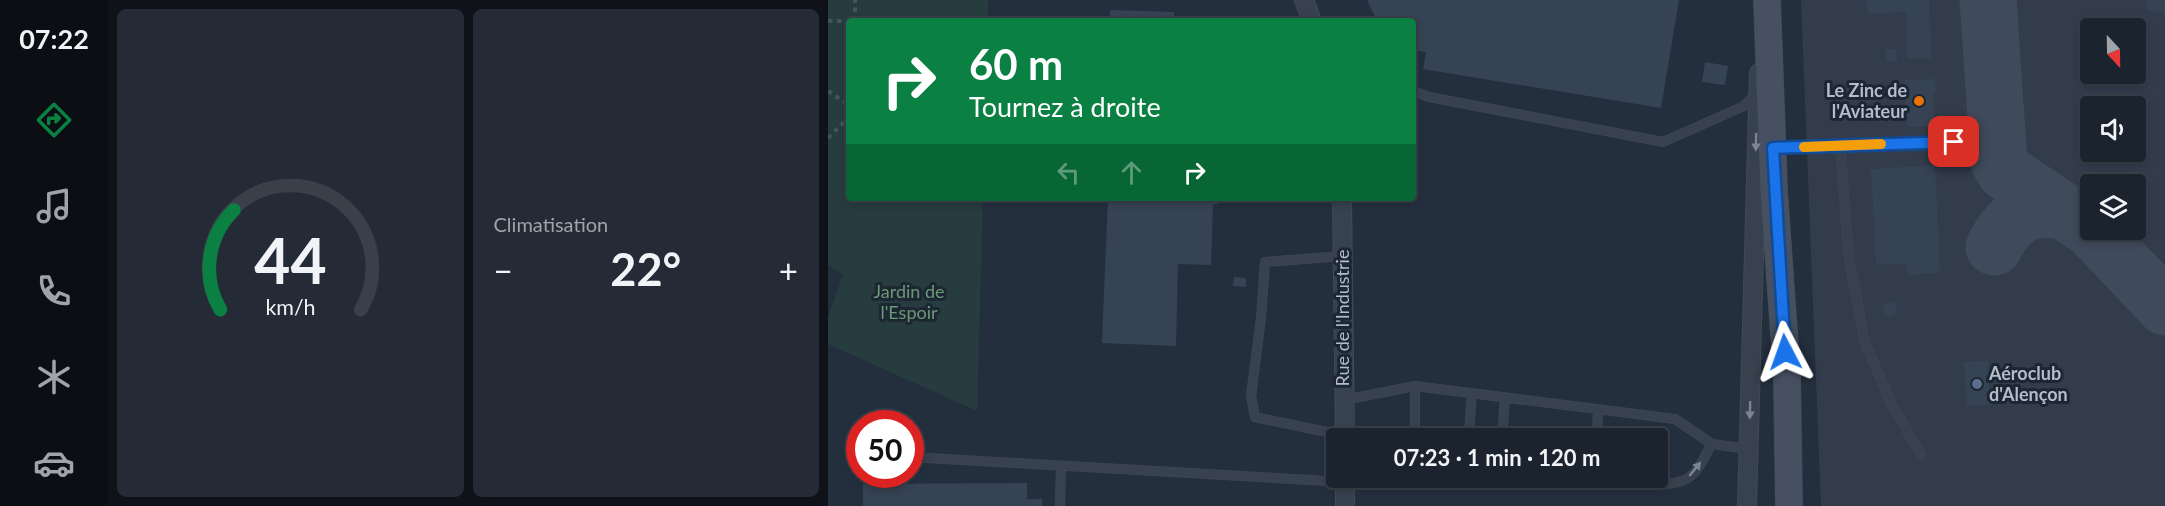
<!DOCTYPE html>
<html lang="fr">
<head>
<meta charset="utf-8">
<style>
  body { margin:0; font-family:Lato,sans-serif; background:#242b36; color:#f1f3f6; height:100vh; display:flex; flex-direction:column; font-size:22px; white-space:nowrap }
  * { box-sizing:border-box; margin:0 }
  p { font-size:20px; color:#a0a4aa }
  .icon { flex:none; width:33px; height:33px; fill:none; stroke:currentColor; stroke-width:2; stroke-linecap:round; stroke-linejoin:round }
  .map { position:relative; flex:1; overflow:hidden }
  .sheet { display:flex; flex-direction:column; gap:9px; padding:9px; background:#0f1319; width:720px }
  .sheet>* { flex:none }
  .banner { position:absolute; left:18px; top:18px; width:570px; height:183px; border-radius:6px; box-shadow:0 3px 9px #0003,0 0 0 2px #39404a; background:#0b8043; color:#fff; overflow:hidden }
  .needle { width:39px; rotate:158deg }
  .fabs { position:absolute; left:1252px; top:18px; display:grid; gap:12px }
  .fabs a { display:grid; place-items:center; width:66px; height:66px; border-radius:6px; background:#1b232e; box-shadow:0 3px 9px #0003,0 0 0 2px #39404a; font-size:30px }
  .speed { position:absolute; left:18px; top:410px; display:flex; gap:12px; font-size:30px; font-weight:700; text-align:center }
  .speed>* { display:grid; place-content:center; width:78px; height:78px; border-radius:50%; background:#1b232e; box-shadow:0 3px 9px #0003,0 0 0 2px #39404a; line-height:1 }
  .speed .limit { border:9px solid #d22; background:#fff; color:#111 }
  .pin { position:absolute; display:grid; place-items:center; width:51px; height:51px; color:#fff; margin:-26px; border-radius:12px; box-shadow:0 3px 9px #0006 }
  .me { position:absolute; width:66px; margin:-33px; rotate:356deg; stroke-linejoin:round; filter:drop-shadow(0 0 4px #0008) }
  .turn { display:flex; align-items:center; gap:21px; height:126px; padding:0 24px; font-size:27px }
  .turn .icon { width:78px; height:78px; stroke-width:2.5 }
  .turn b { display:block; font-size:42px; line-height:51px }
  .lanes { display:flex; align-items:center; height:57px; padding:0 24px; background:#0003; justify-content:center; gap:30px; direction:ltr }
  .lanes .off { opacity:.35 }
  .big { font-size:45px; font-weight:700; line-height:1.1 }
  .sheet .tile { flex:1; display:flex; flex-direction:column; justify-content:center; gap:9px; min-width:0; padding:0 21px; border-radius:9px; background:#242b36 }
  .sheet .dial { align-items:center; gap:0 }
  .dial svg { height:156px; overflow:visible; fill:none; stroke:#39404a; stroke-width:7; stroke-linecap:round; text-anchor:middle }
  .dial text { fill:#f1f3f6; stroke:none }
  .heat { display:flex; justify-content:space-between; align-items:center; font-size:33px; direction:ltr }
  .sheet .tiles { flex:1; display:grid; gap:9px; grid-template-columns:repeat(2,1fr) }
  .trip { position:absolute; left:498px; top:428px; width:342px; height:60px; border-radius:6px; background:#1b232e; box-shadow:0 3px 9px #0003,0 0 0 2px #39404a; font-weight:700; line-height:60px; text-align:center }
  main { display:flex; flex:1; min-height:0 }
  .menu { display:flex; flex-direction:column; width:108px; justify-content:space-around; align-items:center; background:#0b0e12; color:#a0a4aa }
  .menu .icon { width:42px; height:42px }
  .menu .on { color:#0b8043 }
  .menu b { font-size:27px; color:#f1f3f6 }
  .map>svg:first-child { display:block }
  .airport { fill:#323c4b; fill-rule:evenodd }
  .green { fill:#263c3f }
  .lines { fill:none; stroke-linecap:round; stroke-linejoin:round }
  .taxiway { stroke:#3f4a5a; stroke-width:57 }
  .building { fill:#364354 }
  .lane-casing { stroke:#414a57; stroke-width:10 }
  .street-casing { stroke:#414a57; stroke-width:20 }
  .secondary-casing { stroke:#414a57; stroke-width:28 }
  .path { stroke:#3f5557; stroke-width:4; stroke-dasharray:4.5 4.5; stroke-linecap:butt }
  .lane { stroke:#38414e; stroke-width:9 }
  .street { stroke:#38414e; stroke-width:18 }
  .secondary { stroke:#465061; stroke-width:27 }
  .oneway { fill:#7c8592 }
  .route-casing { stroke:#114b97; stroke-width:15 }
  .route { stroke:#1a73e8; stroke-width:10 }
  .slow { stroke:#f59e0b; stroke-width:10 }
  .food-dot { fill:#e8710a; stroke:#1d2633; stroke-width:2 }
  .service-dot { fill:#5c6f8a; stroke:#1d2633; stroke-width:2 }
  .labels { text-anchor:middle; stroke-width:6; stroke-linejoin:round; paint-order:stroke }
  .poi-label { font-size:18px; font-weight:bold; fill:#b4bcc9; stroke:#1d2633; text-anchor:end }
  .park-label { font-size:18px; fill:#6b9a76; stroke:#1d2633 }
  .street-label { font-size:18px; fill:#b4bcc9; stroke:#1d2633 }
</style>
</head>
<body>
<main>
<nav class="menu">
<b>07:22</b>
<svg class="icon on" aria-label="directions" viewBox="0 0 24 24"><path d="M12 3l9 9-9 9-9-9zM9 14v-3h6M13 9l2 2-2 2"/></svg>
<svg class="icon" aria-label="music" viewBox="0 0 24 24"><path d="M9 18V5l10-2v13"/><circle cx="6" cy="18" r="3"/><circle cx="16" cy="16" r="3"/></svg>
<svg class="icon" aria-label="phone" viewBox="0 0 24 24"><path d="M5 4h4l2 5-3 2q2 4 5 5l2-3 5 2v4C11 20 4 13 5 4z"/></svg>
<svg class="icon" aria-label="climate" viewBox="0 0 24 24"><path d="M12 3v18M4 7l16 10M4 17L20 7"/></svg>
<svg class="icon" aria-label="car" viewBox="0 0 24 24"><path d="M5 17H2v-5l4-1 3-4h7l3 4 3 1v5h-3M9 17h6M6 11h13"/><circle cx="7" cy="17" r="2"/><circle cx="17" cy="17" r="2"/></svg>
</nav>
<section class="sheet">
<div class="tiles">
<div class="tile dial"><svg viewBox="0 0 100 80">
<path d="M14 69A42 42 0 1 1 86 69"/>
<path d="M14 69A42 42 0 0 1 21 18" stroke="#0b8043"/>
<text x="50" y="56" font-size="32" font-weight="700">44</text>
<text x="50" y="72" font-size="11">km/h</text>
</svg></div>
<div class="tile"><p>Climatisation</p>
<div class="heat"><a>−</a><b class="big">22°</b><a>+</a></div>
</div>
</div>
</section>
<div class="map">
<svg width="1337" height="506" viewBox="0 0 1337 506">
  <rect width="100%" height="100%" fill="#242f3e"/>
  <path class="airport" d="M973,0H1337V506H993ZM1263,28H1308V74H1263ZM1263,106H1308V152H1263ZM1263,184H1308V230H1263Z"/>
  <path class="green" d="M0,0H160V21H21V198H155L149,411L0,344V318L15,275L0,265Z"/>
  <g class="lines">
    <path class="taxiway" d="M1160,0L1171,162L1177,172L1263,229
      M1264,230L1337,307
      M1166,247C1183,214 1200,206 1237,211"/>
  </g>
  <path class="building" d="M539,0H851L833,108L595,69L598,52L585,50V21H549Z
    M1039,0H1101L1103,58H1079L1078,12L1040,14Z
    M1320,0H1337V13L1318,10Z
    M282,10L346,12V21H282Z
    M1058,49H1068L1069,62H1058Z
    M877,62L900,66L897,85L874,82Z
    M1107,79L1108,92L1105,93L1106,117H1110V126L1079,127L1076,80Z
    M1107,165L1112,273L1080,275L1079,264L1048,265L1043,169Z
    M280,198H390V204H385L383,265L350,264L348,346L274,343Z
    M406,277L418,278V287L405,286Z
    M1055 309a7 7 0 1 1 14 0a7 7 0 1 1-14 0Z
    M1160,361L1162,405L1139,406L1136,362Z
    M607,430L666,435L665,438H606Z
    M199,483V499H214V506H35V484Z"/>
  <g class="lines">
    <defs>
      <path id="lane" d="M585,91L601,97L835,142L916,106L929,92
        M1012,145L1021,257L1036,340L1063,403L1093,455
        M947,148L1126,142
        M515,256L437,262L433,318L423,396L427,417L517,436
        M516,400L587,386L847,419L884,444L921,449
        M641,433L644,393
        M587,438V386
        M674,438L677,398
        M769,438L770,410
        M82,457L517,482
        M801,477C819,483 851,490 866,473C873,466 878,453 884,444
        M232,506L233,466"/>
      <path id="street" d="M476,0L484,21
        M514,198L517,438
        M517,477V506
        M919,506L931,73"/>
      <path id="secondary" d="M939,0L946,191L959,376L961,506"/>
    </defs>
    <use href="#lane" class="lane-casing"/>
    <use href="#street" class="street-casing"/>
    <use href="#secondary" class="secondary-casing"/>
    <path class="path" d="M0,21H21
      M27,21V0
      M0,91L21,105
      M0,138L21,117"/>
    <use href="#lane" class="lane"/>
    <use href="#street" class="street"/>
    <use href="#secondary" class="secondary"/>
  </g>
  <defs><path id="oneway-solid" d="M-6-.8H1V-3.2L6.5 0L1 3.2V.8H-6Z" transform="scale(1.5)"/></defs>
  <g class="oneway">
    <use href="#oneway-solid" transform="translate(928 142) rotate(91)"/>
    <use href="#oneway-solid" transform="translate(922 410) rotate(91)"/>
    <use href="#oneway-solid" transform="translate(867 469) rotate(-51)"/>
  </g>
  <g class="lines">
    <defs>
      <path id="route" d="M957,352L945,148L1126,142"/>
    </defs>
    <use href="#route" class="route-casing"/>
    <use href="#route" class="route"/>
    <path class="slow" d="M976,147L1053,144"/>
  </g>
  <circle class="food-dot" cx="1091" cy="101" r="6"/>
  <circle class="service-dot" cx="1149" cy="384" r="6"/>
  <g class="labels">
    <g class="poi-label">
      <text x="1079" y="97">Le Zinc de<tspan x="1079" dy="21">l'Aviateur</tspan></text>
      <text x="1161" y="380" text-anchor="start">Aéroclub<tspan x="1161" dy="21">d'Alençon</tspan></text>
    </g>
    <g class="park-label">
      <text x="81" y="298">Jardin de<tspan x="81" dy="21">l'Espoir</tspan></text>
    </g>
    <g class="street-label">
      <text transform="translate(515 318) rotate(-90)" y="6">Rue de l'Industrie</text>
    </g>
  </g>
</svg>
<div class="fabs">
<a><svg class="needle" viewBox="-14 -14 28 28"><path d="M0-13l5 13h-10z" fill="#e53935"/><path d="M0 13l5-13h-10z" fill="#a0a4aa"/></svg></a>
<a><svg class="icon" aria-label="sound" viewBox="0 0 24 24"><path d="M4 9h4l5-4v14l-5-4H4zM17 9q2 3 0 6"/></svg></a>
<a><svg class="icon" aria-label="layers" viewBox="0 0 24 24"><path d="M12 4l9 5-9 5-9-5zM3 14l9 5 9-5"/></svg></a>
</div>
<div class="speed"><div class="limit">50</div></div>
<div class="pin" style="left:1126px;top:142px;background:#d93025"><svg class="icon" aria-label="arrive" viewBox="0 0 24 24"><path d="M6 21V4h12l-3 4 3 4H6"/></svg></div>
<svg class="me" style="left:957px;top:352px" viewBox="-20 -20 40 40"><path d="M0-17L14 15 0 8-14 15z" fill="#1a73e8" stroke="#fff" stroke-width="4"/></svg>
<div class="trip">07:23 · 1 min · 120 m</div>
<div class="banner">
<div class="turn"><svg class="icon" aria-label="right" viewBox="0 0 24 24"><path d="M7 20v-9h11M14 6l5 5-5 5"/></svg><div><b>60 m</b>Tournez à droite</div></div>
<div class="lanes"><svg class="icon off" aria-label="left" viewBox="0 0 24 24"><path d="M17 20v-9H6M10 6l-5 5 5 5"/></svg><svg class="icon off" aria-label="ahead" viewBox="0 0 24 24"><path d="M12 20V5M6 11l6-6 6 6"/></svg><svg class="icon" aria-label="right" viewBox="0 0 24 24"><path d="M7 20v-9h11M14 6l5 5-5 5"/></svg></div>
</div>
</div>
</main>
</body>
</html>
